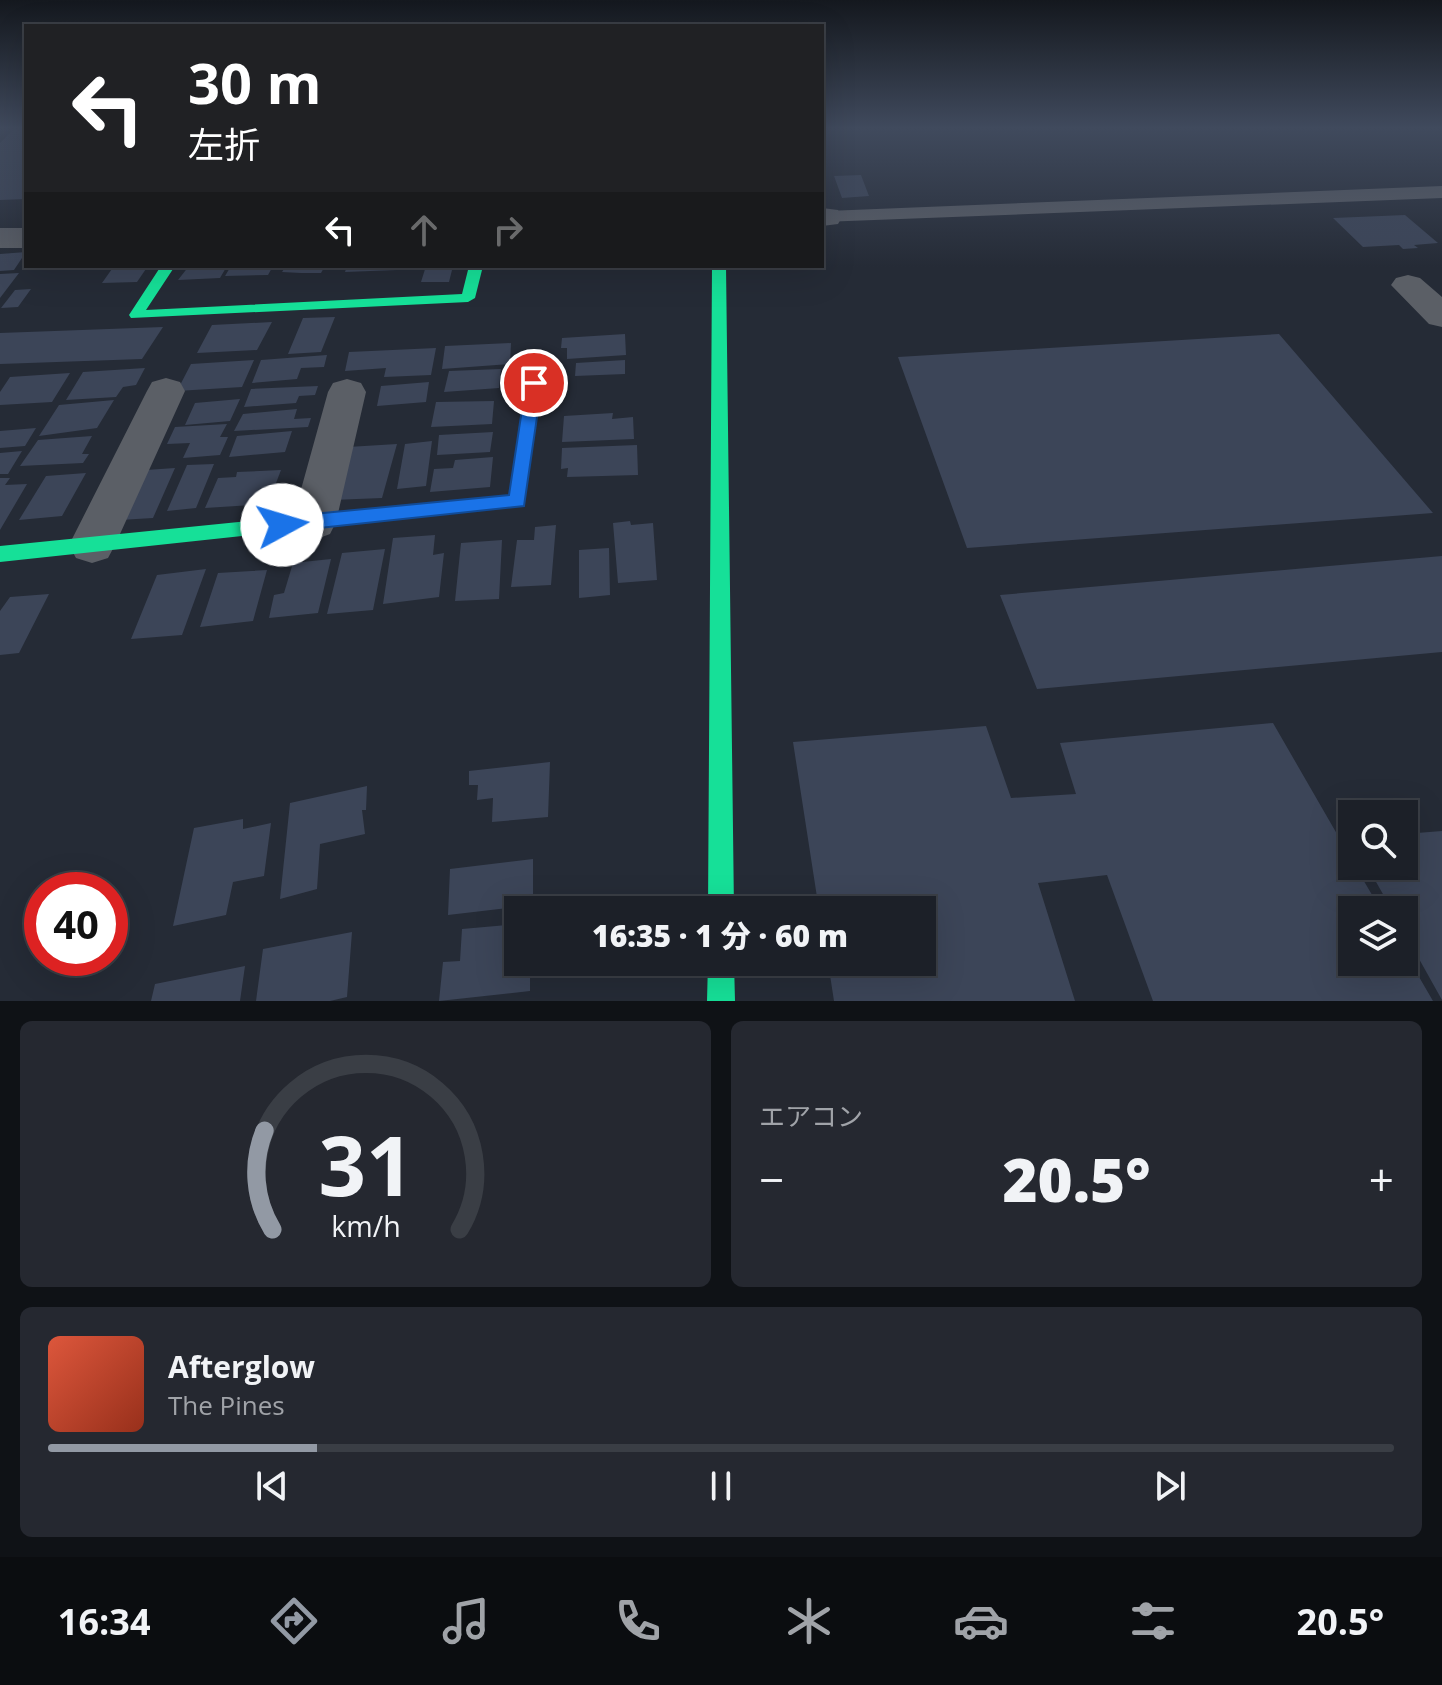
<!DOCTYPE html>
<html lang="ja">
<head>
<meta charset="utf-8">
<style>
  body { margin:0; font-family:"Open Sans","Noto Sans JP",sans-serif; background:#252830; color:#f1f3f6; height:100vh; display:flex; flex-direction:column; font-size:30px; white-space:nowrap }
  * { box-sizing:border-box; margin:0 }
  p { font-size:26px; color:#a0a3a8 }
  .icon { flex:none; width:44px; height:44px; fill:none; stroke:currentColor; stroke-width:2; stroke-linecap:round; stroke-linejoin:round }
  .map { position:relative; height:1001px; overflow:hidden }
  .sheet { display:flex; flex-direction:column; gap:20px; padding:20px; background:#0f1216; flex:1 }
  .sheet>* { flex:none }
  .banner { position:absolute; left:24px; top:24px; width:800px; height:244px; border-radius:0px; box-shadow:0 8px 32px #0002,0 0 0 2px #3a3e45; background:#202124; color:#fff; overflow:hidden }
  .fabs { position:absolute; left:1338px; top:800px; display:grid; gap:16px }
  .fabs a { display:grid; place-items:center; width:80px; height:80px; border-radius:0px; background:#1c2028; box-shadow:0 8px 32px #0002,0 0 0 2px #3a3e45; font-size:40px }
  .speed { position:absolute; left:24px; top:872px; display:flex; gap:16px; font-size:40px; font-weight:700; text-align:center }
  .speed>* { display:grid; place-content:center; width:104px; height:104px; border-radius:50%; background:#1c2028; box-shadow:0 8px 32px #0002,0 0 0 2px #3a3e45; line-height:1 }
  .speed .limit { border:12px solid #d22; background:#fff; color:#111 }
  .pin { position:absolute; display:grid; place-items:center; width:68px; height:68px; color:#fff; margin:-34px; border:4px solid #fff; border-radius:50%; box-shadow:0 2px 8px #0007 }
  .me { position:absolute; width:88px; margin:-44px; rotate:84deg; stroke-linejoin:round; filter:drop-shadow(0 0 6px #0008) }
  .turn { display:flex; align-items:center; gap:28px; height:168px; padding:0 32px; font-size:36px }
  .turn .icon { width:104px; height:104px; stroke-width:2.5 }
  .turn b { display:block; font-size:56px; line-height:68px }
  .lanes { display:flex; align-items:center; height:76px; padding:0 32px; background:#0003; justify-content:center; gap:40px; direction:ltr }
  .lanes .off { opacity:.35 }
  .big { font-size:60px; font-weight:800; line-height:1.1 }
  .sheet .tile { flex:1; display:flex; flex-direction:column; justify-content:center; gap:12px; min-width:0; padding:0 28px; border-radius:12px; background:#252830 }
  .sheet .dial { align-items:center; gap:0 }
  .dial svg { height:208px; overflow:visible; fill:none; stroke:#3a3e45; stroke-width:7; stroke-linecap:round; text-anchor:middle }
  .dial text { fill:#f1f3f6; stroke:none }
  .song { display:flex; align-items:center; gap:24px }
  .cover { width:96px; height:96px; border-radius:12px; background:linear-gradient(135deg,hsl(10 70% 55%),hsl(10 70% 35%)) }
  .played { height:8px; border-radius:4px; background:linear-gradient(90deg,#9299a4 20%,#3a3e45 20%) }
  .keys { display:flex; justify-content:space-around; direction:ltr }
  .heat { display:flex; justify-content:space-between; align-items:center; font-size:44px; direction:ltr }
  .sheet .tiles { flex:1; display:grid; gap:20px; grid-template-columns:1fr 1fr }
  .tile:last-child { grid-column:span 2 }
  .trip { position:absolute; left:504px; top:896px; width:432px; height:80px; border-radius:0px; background:#1c2028; box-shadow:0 8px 32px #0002,0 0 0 2px #3a3e45; font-weight:800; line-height:80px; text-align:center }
  .tab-bar { display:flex; height:128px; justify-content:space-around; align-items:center; background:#0b0d10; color:#a0a3a8 }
  .tab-bar .icon { width:56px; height:56px }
  .tab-bar .active { color:#9299a4 }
  .tab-bar b { font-size:36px; color:#f1f3f6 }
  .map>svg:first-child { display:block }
  .building { fill:#3c4558 }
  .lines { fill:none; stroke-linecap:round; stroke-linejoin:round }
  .lane { fill:#5b5f66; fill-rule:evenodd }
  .street { fill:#5b5f66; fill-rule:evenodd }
  .fast { fill:#16e098; fill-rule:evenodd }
  .route { fill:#1a73e8; stroke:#114b97; stroke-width:2 }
</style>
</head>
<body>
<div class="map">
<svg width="1442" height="1001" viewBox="0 0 1442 1001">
  <rect width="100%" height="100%" fill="#252b36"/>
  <path class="building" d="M16,127H26V199L0,200V143Z
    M861,175L869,196L842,198L834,176Z
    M1405,215L1438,243L1414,245L1418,248L1403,249L1399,245L1363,247L1333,218Z
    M26,252L14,270L0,271V254Z
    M114,266H148L137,282L102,283Z
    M189,266H227L220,278L178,280Z
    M231,266H273L268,275L225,276Z
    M286,266H325L321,273H301L282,272Z
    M347,266H424L423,269L345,272Z
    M426,266H453L449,282H421Z
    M19,273L0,298V274Z
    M31,289L18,307L1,308L15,290Z
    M335,317L321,352L288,354L303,318Z
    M272,322L257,350L197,353L212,325Z
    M163,327L142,359L0,364V333Z
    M625,334L626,355L567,359V348H561L562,338Z
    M1279,334L1433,513L967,548L898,357Z
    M511,343L510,364L442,369L445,346Z
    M436,348L431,375L384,377L386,368L345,371L349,352Z
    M327,355L324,367L301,368L297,379L252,383L261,360Z
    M254,360L242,387L177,391L191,364Z
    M625,360V374L575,376L576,363Z
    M145,368L136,385L123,387L116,397L66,400L83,372Z
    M501,369L499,388L444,392L449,371Z
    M70,373L52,402L0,405V392L10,377Z
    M429,382L426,402L377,406L381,386Z
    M318,386L315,395L299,396L296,403L244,407L251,389Z
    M240,399L230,421L185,425L195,403Z
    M114,400L97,428L39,436L59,405Z
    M494,401L492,424L431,427L436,402Z
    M297,409L294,419L311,418L308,427L234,431L243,414Z
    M613,413L612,419L633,417L634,439L562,442L564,416Z
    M227,424L220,437H228L220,455L183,458L190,443L167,444L175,427Z
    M36,428L25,446L0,448V431Z
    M292,431L285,452L229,457L237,436Z
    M493,432L490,452L437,455L439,435Z
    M92,436L82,454H89L83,463L20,466L38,440Z
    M432,441L426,486L397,489L405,444Z
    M397,444L382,498L332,500L348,447Z
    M637,445L638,475L567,477L568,468L561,469L562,448Z
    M22,451L8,474H0V453Z
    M493,457L490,487L430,492L434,469L453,468L455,460Z
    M214,464L196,508L167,511L187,465Z
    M175,468L153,518L120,520L132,471Z
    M281,470L268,504L205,508L218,478L236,477L237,472Z
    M86,473L62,516L19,520L46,476Z
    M0,478H10L5,485L27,484L0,530Z
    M630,521L631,525L653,523L657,580L618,583L613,523Z
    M556,525L551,585L511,587L517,540H534L535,527Z
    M435,535L433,555L444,553L439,597L383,604L393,538Z
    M502,540L499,599L455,601L461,543Z
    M609,548L610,595L579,598V550Z
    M385,549L373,610L327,614L342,553Z
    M1442,556V652L1037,689L1000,595Z
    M331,559L318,613L269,618L274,595L284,593L293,563Z
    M206,569L182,635L131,639L157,575Z
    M267,570L253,621L200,627L218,573Z
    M49,594L19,653L0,655V611L10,597Z
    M1273,723L1352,860V866H1355L1381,910H1352V962H1404V951L1433,1001H1153L1107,875L1038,883L1075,1001H834L828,962H922V910H819L793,742L986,726L1011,798L1076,794L1060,743Z
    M550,762L548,817L492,822L493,798L477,800L478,785H469V771Z
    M367,786L366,810H362L365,834L320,844L317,889L280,899L290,803Z
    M243,819V829L271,823L264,876L233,882L226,915L173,926L194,828Z
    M1442,831V1000L1404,932V910H1392L1367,866H1404V834Z
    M533,859V905L448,915L450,869Z
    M518,924V962H530V991L439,1001L443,962L460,961L462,929Z
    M352,932L347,997L330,1001H256L263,949Z
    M245,966L240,1001H151L155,984Z"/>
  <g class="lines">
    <path class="lane" d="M1442,186V198L822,222V212L827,211Z"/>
    <path class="street" d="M822,208L838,210L842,217L838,224L822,226Z
      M0,228H26V248H0Z
      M1408,275L1420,278L1442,297V327L1429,324L1391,285L1396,278Z
      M166,378L180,382L185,391L115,545L108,558L92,563L76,558L69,545L147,391L152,382Z
      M347,379L361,383L366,392L336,522L330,534L314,540L298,534L292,522L328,392L333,383Z"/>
    <path class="fast" d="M161,266H175L146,310L462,294L469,266H483L475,298L468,302L131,318L129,315Z
      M712,266H726L734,910H708Z
      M534,378L542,383L523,506L0,562V546L509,495L526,383Z
      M708,962H734L735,1001H707Z"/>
  </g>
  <linearGradient id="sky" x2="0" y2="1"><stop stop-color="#14181e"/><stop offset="0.48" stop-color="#404a5d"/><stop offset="1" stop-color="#404a5d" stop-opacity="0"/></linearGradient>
  <rect width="1442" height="267" fill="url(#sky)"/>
  <path class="route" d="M534,377L542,383L524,506L282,532L275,530L273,525L282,517L509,495L526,383Z"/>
</svg>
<div class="fabs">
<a><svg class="icon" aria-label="search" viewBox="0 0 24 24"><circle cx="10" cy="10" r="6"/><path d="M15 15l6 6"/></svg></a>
<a><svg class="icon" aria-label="layers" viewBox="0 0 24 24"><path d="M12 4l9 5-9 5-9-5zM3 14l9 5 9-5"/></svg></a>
</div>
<div class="speed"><div class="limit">40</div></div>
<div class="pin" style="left:534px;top:383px;background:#d93025"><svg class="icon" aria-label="arrive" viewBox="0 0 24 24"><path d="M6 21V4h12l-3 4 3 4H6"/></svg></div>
<svg class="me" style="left:282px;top:525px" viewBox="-20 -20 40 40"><circle r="19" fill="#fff"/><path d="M0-13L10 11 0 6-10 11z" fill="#1a73e8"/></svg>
<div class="trip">16:35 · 1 分 · 60 m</div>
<div class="banner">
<div class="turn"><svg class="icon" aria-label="left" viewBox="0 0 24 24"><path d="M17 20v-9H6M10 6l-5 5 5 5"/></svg><div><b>30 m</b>左折</div></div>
<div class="lanes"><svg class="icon" aria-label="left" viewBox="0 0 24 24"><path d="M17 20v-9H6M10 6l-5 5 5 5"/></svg><svg class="icon off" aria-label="ahead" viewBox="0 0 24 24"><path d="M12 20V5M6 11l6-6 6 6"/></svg><svg class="icon off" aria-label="right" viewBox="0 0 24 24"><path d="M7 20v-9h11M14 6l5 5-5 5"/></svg></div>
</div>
</div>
<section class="sheet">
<div class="tiles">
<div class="tile dial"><svg viewBox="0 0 100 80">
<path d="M14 69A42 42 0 1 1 86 69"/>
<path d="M14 69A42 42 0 0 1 11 31" stroke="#9299a4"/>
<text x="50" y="56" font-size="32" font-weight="700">31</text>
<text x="50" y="72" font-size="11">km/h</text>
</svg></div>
<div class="tile"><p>エアコン</p>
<div class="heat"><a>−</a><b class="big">20.5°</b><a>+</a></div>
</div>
<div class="tile">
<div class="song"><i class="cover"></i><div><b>Afterglow</b><p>The Pines</p></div></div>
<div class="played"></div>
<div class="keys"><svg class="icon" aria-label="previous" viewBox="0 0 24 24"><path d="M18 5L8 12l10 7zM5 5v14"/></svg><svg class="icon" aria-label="pause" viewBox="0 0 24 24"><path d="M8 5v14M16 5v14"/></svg><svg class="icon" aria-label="next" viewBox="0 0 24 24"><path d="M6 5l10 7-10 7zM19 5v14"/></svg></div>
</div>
</div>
</section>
<nav class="tab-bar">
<b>16:34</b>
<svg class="icon active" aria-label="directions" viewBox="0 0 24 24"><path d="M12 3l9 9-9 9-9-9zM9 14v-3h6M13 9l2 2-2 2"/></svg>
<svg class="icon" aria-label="music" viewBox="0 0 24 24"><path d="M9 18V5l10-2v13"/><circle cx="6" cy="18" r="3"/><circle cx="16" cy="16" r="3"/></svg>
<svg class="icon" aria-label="phone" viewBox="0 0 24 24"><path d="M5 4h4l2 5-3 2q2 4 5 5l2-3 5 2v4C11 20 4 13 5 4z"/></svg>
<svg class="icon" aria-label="climate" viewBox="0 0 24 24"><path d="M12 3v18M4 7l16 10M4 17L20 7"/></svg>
<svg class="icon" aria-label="car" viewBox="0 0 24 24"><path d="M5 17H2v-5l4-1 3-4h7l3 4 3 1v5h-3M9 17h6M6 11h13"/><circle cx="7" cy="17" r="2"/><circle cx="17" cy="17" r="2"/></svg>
<svg class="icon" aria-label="filters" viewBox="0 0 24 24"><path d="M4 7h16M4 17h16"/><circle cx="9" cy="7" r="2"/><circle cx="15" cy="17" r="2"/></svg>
<b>20.5°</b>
</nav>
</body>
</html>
